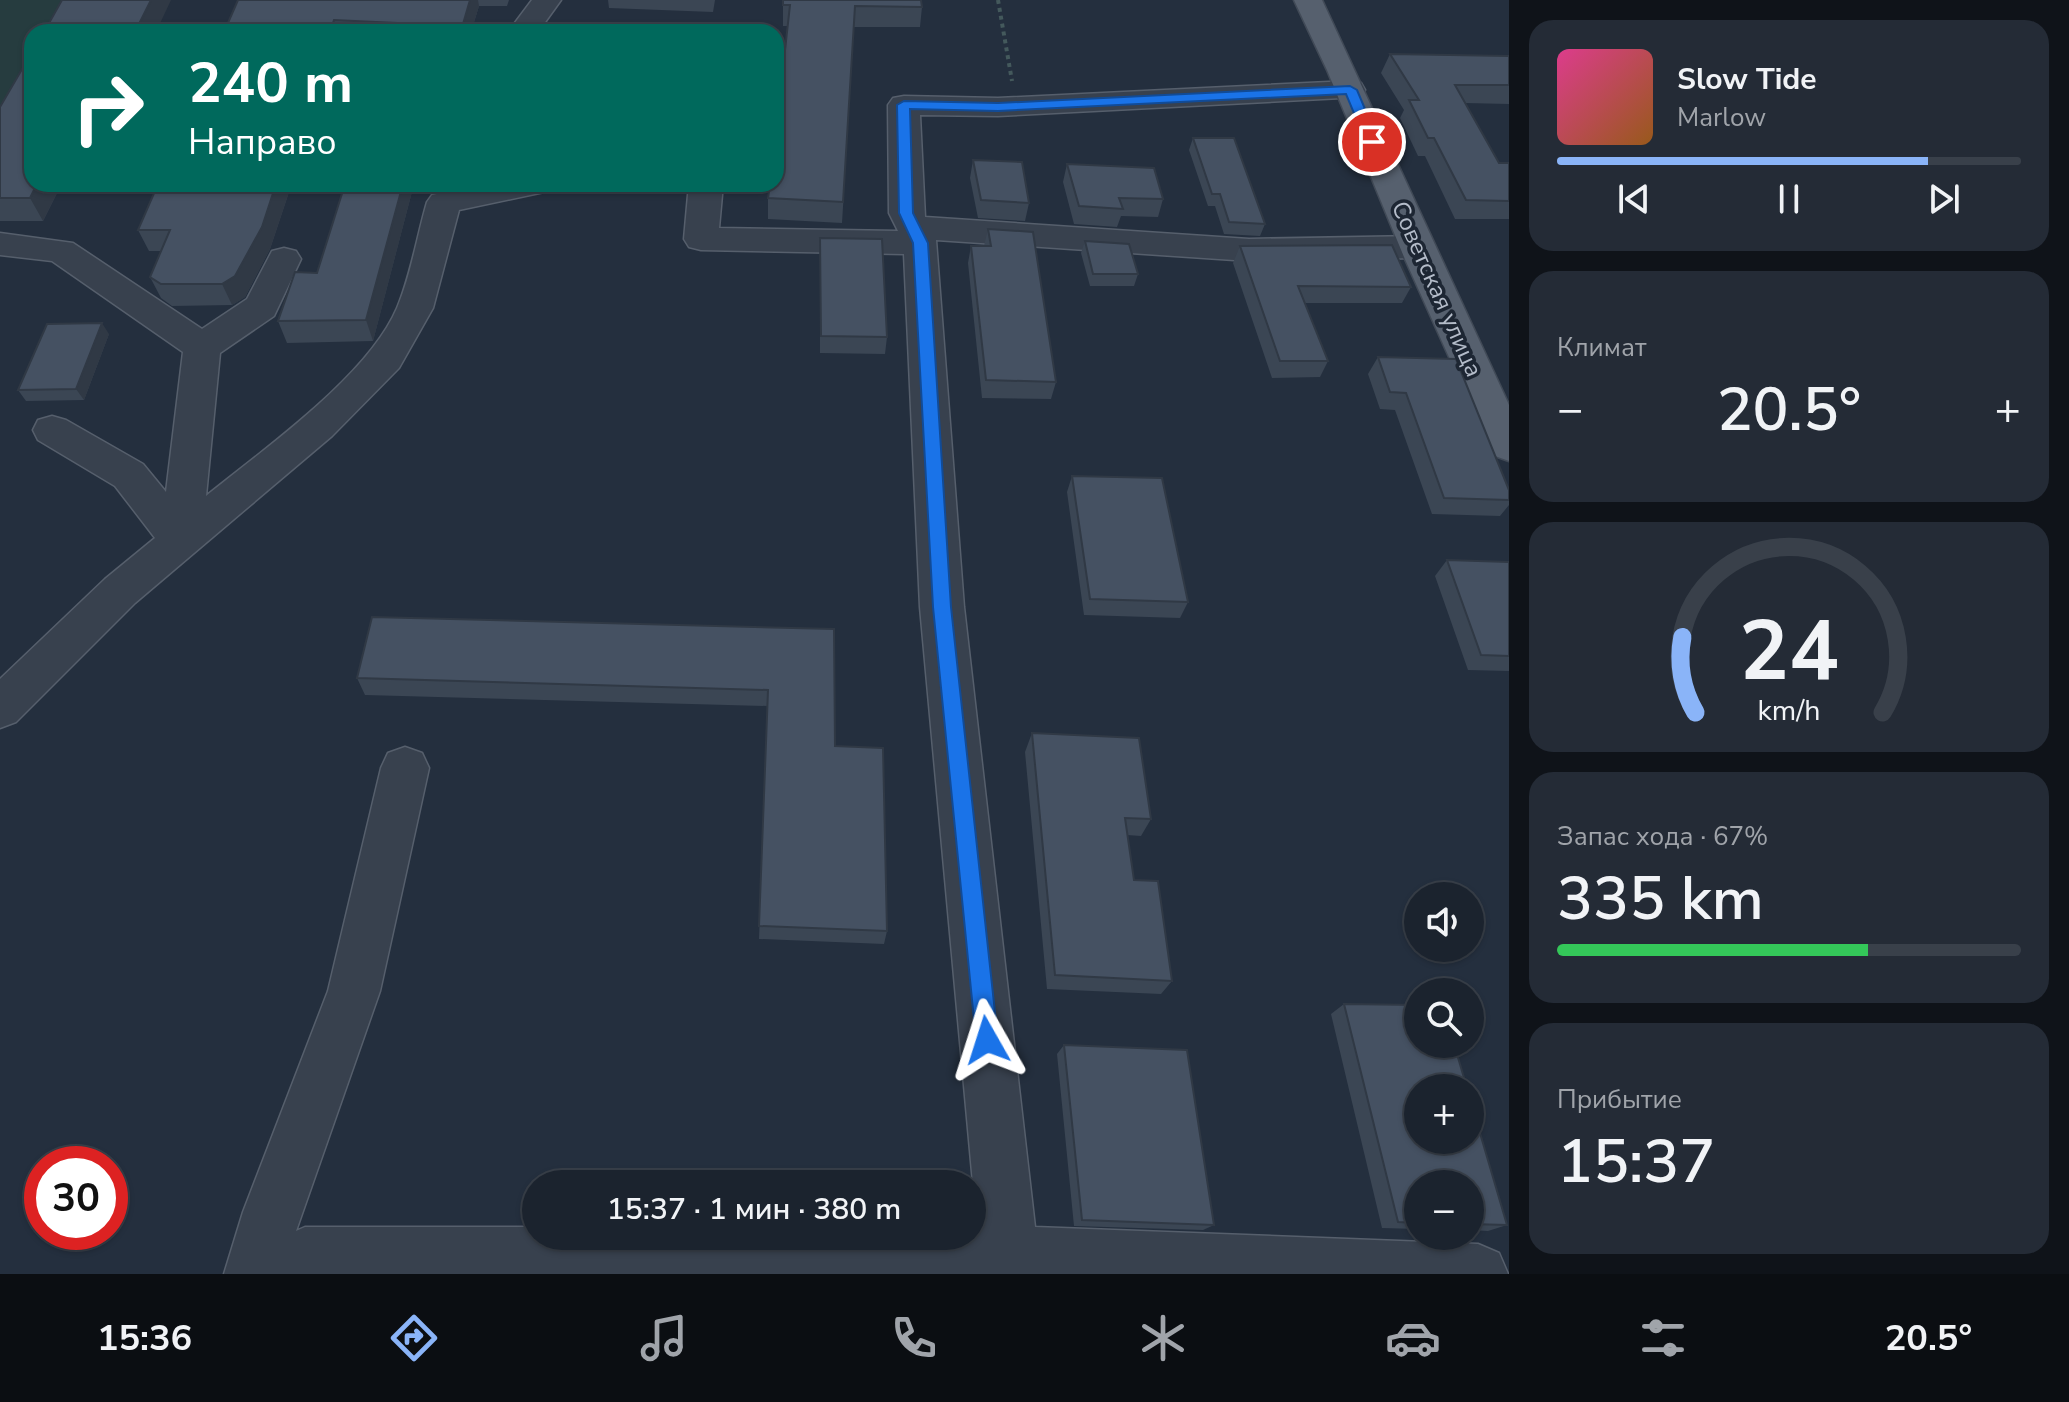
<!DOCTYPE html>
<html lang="ru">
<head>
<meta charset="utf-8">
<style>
  body { margin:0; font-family:"Nunito Sans",sans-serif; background:#242b36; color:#f1f3f6; height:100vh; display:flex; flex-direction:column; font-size:30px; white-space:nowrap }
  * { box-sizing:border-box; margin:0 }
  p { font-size:26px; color:#a0a4aa }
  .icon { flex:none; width:44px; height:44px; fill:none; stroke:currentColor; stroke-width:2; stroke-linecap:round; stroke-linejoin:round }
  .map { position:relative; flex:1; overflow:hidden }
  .side { display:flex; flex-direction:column; gap:20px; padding:20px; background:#0f1319; width:560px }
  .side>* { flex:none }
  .top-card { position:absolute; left:24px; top:24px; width:760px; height:168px; border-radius:24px; box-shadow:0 2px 6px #0004,0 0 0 2px #39404a; background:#00695c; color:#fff; overflow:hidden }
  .buttons { position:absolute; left:1404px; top:882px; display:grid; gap:16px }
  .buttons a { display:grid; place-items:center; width:80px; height:80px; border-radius:50%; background:#1b232e; box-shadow:0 2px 6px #0004,0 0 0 2px #39404a; font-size:40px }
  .speed { position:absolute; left:24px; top:1146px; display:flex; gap:16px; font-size:40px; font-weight:700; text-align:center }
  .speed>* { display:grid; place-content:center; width:104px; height:104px; border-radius:50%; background:#1b232e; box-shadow:0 2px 6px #0004,0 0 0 2px #39404a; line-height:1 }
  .speed .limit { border:12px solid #d22; background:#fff; color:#111 }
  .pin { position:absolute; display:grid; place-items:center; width:68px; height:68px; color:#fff; margin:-34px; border:4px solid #fff; border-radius:50%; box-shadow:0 2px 8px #0007 }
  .me { position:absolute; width:88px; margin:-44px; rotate:354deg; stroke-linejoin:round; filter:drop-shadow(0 0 6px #0008) }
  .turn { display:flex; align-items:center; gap:28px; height:168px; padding:0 32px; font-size:36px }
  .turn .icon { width:104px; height:104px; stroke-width:2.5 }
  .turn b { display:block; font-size:56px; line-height:68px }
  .big { font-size:60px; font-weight:600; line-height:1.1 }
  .side .card { flex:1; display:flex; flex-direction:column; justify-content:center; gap:12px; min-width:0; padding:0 28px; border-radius:24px; background:#242b36 }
  .side .dial { align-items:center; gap:0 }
  .dial svg { height:208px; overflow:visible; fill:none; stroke:#39404a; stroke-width:7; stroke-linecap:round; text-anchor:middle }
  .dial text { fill:#f1f3f6; stroke:none }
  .song { display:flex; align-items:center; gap:24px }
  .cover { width:96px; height:96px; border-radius:12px; background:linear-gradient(135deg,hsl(330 70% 55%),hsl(30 70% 35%)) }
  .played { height:8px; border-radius:4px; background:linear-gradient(90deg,#8ab4f8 80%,#39404a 80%) }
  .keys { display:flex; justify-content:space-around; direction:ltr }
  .heat { display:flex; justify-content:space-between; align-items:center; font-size:44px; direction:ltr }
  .charge { height:12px; border-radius:6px; background:linear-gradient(90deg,#34c759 67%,#39404a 0) }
  .trip { position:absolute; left:522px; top:1170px; width:464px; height:80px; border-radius:40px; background:#1b232e; box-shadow:0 2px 6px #0004,0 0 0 2px #39404a; font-weight:600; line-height:80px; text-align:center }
  .tab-bar { display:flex; height:128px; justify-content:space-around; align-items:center; background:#0b0e12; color:#a0a4aa }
  .tab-bar .icon { width:56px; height:56px }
  .tab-bar .on { color:#8ab4f8 }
  .tab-bar b { font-size:36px; color:#f1f3f6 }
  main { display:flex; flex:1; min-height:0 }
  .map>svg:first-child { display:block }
  .green { fill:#263c3f }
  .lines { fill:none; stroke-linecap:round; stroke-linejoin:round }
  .minor-casing { stroke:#565f6c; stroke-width:3 }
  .major-casing { stroke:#414a57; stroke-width:3 }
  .path { stroke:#44595c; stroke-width:4; stroke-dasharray:4 4; stroke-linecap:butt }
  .minor { fill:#38414e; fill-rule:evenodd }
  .major { fill:#56606e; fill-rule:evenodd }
  .wall { fill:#3b4654 }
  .shaded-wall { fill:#303945 }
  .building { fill:#455162; stroke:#303945; stroke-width:2 }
  .route { fill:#1a73e8; stroke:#114b97; stroke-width:2 }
  .labels { text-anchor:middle; stroke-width:7; stroke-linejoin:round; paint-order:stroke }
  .far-street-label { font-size:24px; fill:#b4bcc9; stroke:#1d2633 }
</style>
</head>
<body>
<main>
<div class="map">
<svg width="1509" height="1274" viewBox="0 0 1509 1274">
  <rect width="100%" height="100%" fill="#242f3e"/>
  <path class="green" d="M0,0H72L54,32H32V69L0,125Z"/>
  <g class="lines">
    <defs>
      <path id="minor" d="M532,0H561L538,32H508Z
        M1350,81L1361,83L1365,90L1361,97L998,116L920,115L925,217L1249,239L1417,236L1429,239L1434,247L1429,255L1417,258L1249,261L936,240L964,607L1035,1227L1478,1244L1499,1253L1508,1274H224L243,1212L328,991L381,768L388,753L405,747L422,753L429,768L380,991L296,1231L305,1227H536V1236H972V1227H977L920,607L904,254L701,250L689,247L684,239L689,184H723L719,228L898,231L889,213L888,105L893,98L904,96L998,98Z
        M483,184H554L549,191L459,210L433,308L399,368L332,436L135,603L16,722L0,728V679L105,579L155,538L115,486L38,440L33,430L38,420L52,416L66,420L143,464L166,492L183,352L52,261L0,255V233L73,243L202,329L247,299L272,251L284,248L296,251L301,259L274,316L220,353L206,496C264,449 368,376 397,308C411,275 417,236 427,202L432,195Z"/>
      <path id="major" d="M1294,0H1322L1509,405V461L1495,456L1489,446L1404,257L1327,70Z"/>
    </defs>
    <use href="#minor" class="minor-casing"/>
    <use href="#major" class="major-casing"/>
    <path class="path" d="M998,0L1012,81"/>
    <use href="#minor" class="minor"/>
    <use href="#major" class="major"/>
  </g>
  <path class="wall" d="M238,0H509L507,6H479L471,32H224Z
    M608,0H715L713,12L609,8Z
    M783,0L922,7L920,27H854L842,223L768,219V198L788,26H783Z
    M1390,54L1509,56V104L1465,103L1499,163H1509V219H1455L1425,156H1418L1400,118L1404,110L1381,73Z
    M0,107L32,184H81L79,189H59L43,221H0Z
    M1193,138L1265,224L1260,236L1224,234L1215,206H1208L1189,150Z
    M973,160L1029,203L1025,221L978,218L970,178Z
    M1067,164L1163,199L1158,217L1121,216L1117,227L1074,224L1063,182Z
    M158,184H414L373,341L287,343L278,321L317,273L343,189H290L270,249L245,297L232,305L172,306L161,298L150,277L161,251H149L138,230Z
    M988,229L1056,382L1051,399L982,398L968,263L971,246H984Z
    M820,238L887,337L885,354L820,353Z
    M1085,241L1138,274L1134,286H1090L1081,253Z
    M1240,246L1411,287L1402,303H1305L1328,361L1320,377L1272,378L1233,263Z
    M109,334L84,400L26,401L18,390Z
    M1378,357L1509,490V505L1500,516L1432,514L1395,410L1380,409L1368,374Z
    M1072,476L1188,602L1180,618L1084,615L1067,492Z
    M1447,560L1509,562V671L1468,670L1435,576Z
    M834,629L835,746L887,931L884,944L759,939L768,706L365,695L357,678Z
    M1032,733L1151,819L1141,836L1127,835L1134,880L1172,981L1161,994L1047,989L1025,752Z
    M1344,1004L1507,1225L1488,1231L1470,1230V1184H1418V1229L1382,1228L1331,1014Z
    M1064,1045L1214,1225L1203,1230L1074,1226L1057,1054Z"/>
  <path class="shaded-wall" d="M151,0H171L156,32H135Z
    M470,0H478L479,6L471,32H465L463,24Z
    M334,20L337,32H330Z
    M37,184H56L59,189L43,221L30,198Z
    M276,184H288L290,189L270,249L245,297L232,305L222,284Z
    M403,184H414L373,341L366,320Z
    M102,323L109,334L84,400L76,389Z"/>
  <path class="building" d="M62,0H151L135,32H44Z
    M238,0H470L463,24H451L449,32H393L396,23L334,20L330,32H224Z
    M783,0H921L922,7L855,6L843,202L768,198L770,184H776V131L790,5H783Z
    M32,52V184H37L30,198H0V107Z
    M1390,54L1509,56V85H1455L1499,163H1509V201L1466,200L1434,138H1428L1409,100H1419Z
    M1193,138H1234L1265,224L1229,222L1220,194H1212Z
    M973,160L1022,162L1029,203L981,200Z
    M1067,164L1154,168L1163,199L1119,198L1123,209L1079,206Z
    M158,184H276L262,227L235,276L222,284H161L150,277L170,230H138Z
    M345,184H403L366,320L278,321L295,272L317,273Z
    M988,229L1033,232L1056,382L986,380L971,246H991Z
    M820,238L882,239L887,337L821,336Z
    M1085,241L1129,244L1138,274H1093Z
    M1392,245L1411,287L1298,286L1328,361H1280L1240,246Z
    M102,323L76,389L18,390L47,324Z
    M1378,357L1456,359L1509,490V500L1444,498L1406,393L1390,392Z
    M1072,476L1162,478L1188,602L1090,599Z
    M1447,560L1509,562V656L1481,655Z
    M372,617L834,629L835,746L883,748L887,931L759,926L768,690L357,678Z
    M1032,733L1139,738L1151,819L1125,818L1134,880L1158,881L1172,981L1055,975Z
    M1344,1004L1418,1005V1044H1454L1467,1088H1418V1140H1470V1099L1507,1225L1470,1224V1184H1418V1223L1398,1222Z
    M1064,1045L1187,1050L1214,1225L1082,1220Z"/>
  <path class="route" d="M1350,86L1357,90L1379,142L1377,145L1366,142L1346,94L998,111L910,109L913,213L928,243L951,607L998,1040L995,1047L987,1051L979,1047L976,1040L933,607L913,243L899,213L897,105L904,101L998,103Z"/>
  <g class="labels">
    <g class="far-street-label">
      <text transform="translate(1437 289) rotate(66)" y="8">Советская улица</text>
    </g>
  </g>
</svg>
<div class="buttons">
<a><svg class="icon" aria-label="sound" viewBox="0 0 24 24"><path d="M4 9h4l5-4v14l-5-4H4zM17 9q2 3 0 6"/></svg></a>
<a><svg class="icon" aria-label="search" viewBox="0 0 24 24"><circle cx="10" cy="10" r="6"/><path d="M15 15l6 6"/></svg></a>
<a>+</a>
<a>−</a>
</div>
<div class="speed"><div class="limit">30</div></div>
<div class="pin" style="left:1372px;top:142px;background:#d93025"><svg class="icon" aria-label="arrive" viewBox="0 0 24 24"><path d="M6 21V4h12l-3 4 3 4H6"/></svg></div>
<svg class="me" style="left:987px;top:1040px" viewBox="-20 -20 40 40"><path d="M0-17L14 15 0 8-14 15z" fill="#1a73e8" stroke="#fff" stroke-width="4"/></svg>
<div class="trip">15:37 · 1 мин · 380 m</div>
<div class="top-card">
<div class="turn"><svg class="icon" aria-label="right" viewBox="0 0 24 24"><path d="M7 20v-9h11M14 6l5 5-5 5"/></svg><div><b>240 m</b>Направо</div></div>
</div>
</div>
<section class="side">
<div class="card">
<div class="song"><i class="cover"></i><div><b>Slow Tide</b><p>Marlow</p></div></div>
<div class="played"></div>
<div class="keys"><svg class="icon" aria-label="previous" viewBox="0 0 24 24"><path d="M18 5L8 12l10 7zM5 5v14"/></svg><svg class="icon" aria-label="pause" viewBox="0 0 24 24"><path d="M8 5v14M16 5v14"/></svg><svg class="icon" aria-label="next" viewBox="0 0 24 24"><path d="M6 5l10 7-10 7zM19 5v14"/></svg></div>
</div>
<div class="card"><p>Климат</p>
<div class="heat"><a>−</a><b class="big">20.5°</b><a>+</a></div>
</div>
<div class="card dial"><svg viewBox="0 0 100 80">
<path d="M14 69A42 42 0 1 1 86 69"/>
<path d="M14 69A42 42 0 0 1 9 40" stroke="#8ab4f8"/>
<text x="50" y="56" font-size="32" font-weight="700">24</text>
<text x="50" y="72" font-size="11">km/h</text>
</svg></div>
<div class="card"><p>Запас хода · 67%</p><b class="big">335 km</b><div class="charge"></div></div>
<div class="card"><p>Прибытие</p><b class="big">15:37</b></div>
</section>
</main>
<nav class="tab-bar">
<b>15:36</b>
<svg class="icon on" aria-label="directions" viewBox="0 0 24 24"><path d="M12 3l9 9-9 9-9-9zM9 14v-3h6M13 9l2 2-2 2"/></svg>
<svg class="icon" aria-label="music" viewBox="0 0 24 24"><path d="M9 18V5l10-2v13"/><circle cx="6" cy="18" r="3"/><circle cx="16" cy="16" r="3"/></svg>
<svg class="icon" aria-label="phone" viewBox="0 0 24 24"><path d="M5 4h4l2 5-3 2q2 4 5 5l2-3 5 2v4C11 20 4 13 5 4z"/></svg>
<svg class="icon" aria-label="climate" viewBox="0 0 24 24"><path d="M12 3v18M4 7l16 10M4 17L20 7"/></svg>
<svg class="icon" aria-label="car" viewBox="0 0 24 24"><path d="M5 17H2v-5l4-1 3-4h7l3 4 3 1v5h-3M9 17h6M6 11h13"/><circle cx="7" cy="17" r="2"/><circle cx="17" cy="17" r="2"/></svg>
<svg class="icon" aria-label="filters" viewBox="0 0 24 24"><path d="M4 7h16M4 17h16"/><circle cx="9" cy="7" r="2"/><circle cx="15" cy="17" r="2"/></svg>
<b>20.5°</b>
</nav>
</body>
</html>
